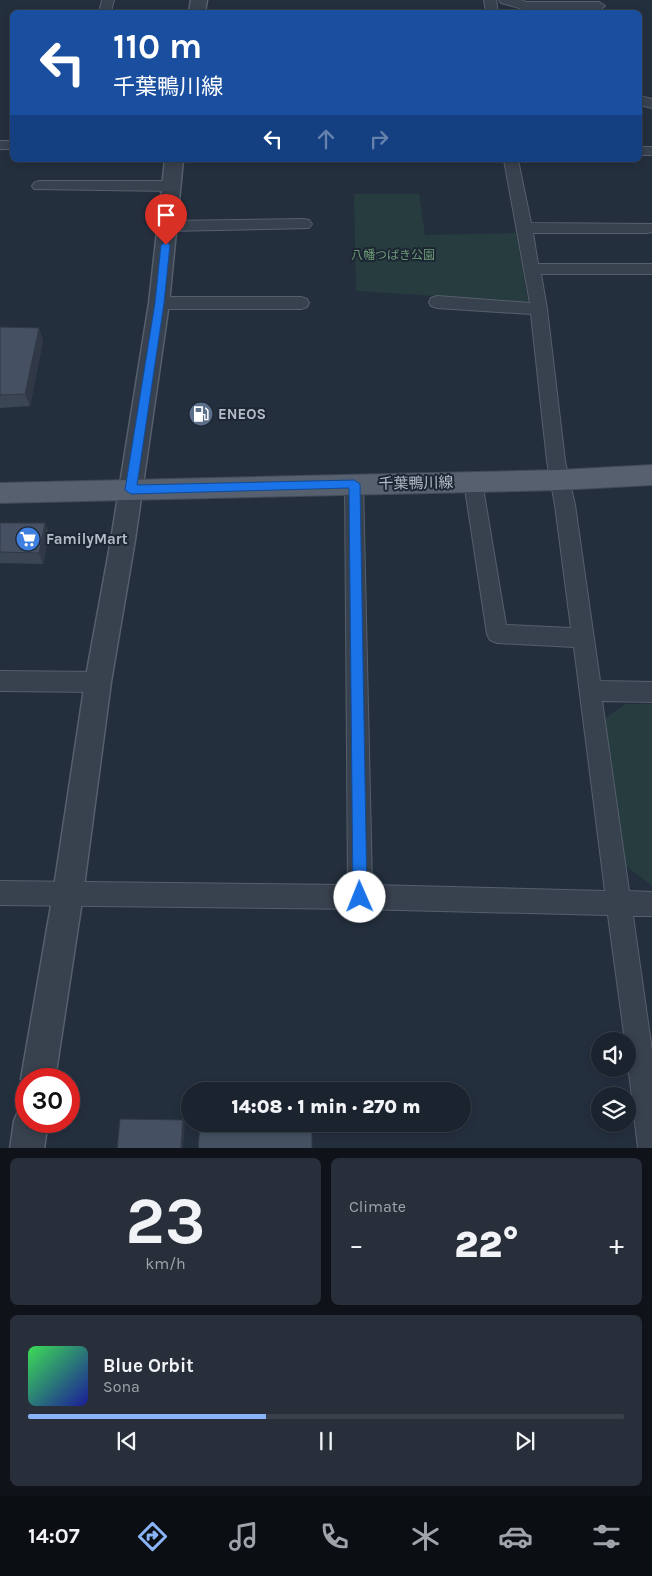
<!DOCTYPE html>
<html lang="en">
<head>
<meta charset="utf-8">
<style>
  body { margin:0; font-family:Karla,"Noto Sans JP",sans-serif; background:#282f3a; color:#f1f3f6; height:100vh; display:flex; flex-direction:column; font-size:19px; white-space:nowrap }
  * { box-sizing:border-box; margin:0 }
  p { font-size:16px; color:#a0a4aa }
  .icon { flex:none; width:28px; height:28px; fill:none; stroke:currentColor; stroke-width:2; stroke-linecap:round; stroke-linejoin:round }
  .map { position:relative; height:1148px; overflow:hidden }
  .drawer { display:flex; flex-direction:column; gap:10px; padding:10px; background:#0f1319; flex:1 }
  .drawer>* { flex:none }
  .banner { position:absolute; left:10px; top:10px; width:632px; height:152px; border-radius:8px; box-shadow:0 2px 8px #0003,0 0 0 1px #39404a; background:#1a4fa0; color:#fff; overflow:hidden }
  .buttons { position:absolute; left:591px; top:1032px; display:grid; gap:10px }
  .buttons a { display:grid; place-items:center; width:45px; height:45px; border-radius:50%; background:#1b232e; box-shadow:0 2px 8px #0003,0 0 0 1px #39404a; font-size:25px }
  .speed { position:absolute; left:15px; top:1068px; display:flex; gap:10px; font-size:25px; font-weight:700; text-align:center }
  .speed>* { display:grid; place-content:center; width:65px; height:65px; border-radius:50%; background:#1b232e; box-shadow:0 2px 8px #0003,0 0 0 1px #39404a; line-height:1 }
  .speed .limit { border:8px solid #d22; background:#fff; color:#111 }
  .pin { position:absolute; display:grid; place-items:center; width:42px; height:42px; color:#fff; margin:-51px -21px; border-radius:50% 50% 50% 0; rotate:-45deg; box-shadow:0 0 5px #0007 }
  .pin .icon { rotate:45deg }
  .me { position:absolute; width:55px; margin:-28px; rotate:359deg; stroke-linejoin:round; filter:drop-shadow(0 0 4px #0008) }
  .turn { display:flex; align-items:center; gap:18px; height:105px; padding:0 20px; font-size:22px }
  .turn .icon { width:65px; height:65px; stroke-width:2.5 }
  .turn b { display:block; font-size:35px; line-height:42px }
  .lanes { display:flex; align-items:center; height:48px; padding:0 20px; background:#0003; justify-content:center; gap:25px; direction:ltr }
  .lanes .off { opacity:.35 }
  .big { font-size:38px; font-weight:800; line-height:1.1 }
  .drawer .card { flex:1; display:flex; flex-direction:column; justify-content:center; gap:8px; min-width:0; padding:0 18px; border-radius:8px; background:#282f3a }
  .drawer .dial { align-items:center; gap:0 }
  .dial b { font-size:65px; line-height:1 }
  .song { display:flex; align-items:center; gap:15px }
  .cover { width:60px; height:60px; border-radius:8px; background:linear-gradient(135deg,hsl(130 70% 55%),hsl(240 70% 35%)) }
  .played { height:5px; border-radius:2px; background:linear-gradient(90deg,#8ab4f8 40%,#39404a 40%) }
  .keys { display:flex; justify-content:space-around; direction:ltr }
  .heat { display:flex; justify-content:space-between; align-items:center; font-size:28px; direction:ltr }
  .drawer .tiles { flex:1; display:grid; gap:10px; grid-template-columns:1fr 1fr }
  .card:last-child { grid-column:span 2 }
  .trip { position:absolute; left:181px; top:1082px; width:290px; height:50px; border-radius:25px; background:#1b232e; box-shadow:0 2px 8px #0003,0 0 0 1px #39404a; font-weight:800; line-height:50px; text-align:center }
  .dock { display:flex; height:80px; justify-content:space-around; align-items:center; background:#0b0e12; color:#a0a4aa }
  .dock .icon { width:35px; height:35px }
  .dock .active { color:#8ab4f8 }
  .dock b { font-size:22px; color:#f1f3f6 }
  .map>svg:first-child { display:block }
  .green { fill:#263c3f }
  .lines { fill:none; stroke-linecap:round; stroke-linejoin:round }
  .minor-casing { stroke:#565f6c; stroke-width:2 }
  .tertiary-casing { stroke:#565f6c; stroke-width:3 }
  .primary-casing { stroke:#414a57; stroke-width:2 }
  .minor { fill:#38414e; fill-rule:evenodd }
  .tertiary { fill:#38414e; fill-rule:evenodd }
  .primary { fill:#56606e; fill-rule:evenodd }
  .wall { fill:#3b4654 }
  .shaded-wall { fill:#303945 }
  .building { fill:#455162; stroke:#303945 }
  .route { fill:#1a73e8; stroke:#114b97 }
  .labels { text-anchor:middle; stroke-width:4; stroke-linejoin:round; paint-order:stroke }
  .far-park-label { font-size:12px; fill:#6b9a76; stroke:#1d2633 }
  .poi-label { font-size:15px; font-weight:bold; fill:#b4bcc9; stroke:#1d2633; text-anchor:start }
  .street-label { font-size:15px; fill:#b4bcc9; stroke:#1d2633 }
</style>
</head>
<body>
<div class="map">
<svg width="652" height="1149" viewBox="0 0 652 1149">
  <rect width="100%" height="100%" fill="#242f3e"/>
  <path class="green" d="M354,194H419L425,235L516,233L528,302L356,291Z
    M626,704H652V886L626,866L605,718Z"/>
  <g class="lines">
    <defs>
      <path id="minor" d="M102,0H114L111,12H99Z
        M484,0H496L498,12H486Z
        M499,0H521L526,2H599L605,6L599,10H540L541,12C526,12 515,6 501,3Z
        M640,96L652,99V108L640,105Z
        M0,141H12V149H0Z
        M640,147H652V155H640Z
        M504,160H518L531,223L652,224V232L647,233H533L538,264H652V274H541L547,309L565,461L575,505L600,681L652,682V702L602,701L629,891L652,892V916H633L652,1051V1149L638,1148L628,1064V1041H625L608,915L360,909L0,905V881L348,885L345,484L347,479L354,477L361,479L363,484L372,885L605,891L574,647L497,643L490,640L487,634L464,482L466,477L473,475L480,477L482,482L506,625L571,628L555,505L547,461L531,314L437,308L431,306L429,302L431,298L437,296L530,303Z
        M39,181H172L177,183L179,186L177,189L172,191L34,189L32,186L34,183Z
        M304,219L309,220L312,224L309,228L168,231L163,230L160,226L163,222L168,221Z
        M159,297H301L307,299L309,303L307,307L301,309H159L153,307L151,303L153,299Z
        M0,671L98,672L106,675L109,682L106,689L98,692L0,691Z"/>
      <path id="tertiary" d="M191,0H207L205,12H189Z
        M165,160H183L169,303L135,540L111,682L83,894L55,1079H26V1091L21,1079L53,894L85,682L111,540L149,303Z
        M26,1106V1121H48L44,1149H10L14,1121L19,1109Z"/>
      <path id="primary" d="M652,465V485L559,490L0,503V483L559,470Z"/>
    </defs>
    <use href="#minor" class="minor-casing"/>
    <use href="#tertiary" class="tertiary-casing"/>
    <use href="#primary" class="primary-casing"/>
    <use href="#minor" class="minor"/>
    <use href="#tertiary" class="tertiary"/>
    <use href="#primary" class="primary"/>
  </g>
  <path class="wall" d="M0,327L39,328L43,341L30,406L0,408Z
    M0,523H45L49,535L43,564L0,563Z"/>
  <path class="shaded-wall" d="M39,328L43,341L30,406L25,394Z
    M45,523L49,535L43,564L39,553Z
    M183,1120L185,1122L183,1149H181Z"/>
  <path class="building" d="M0,327L39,328L25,394L0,395Z
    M0,523H45L39,553L0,552Z
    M120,1119L183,1120L181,1149H117Z
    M200,1125L312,1127V1149H198Z"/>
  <path class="route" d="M166,242L170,245L164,303L137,485L354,480L360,484L367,897L365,902L360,904L355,902L353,897L349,488L131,494L125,490L155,303L161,245Z"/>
  <defs>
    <symbol id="fuel-disc" viewBox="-11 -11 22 22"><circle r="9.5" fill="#5c6f8a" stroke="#1d2633"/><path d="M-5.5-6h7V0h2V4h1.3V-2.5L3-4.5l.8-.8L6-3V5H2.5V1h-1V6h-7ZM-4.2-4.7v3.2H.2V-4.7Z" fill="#fff"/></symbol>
    <symbol id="supermarket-disc" viewBox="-11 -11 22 22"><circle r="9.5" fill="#3f7fe0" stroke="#1d2633"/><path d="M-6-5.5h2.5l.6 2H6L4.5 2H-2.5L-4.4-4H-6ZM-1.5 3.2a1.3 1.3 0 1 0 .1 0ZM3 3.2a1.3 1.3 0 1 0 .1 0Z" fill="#fff"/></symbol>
  </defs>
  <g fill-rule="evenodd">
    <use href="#fuel-disc" x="187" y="400" width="28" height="28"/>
    <use href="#supermarket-disc" x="14" y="525" width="28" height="28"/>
  </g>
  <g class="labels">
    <g class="far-park-label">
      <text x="393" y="259">八幡つばき公園</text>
    </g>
    <g class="poi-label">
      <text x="218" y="419">ENEOS</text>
      <text x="46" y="544">FamilyMart</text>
    </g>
    <g class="street-label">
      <text transform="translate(416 483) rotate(-1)" y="5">千葉鴨川線</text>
    </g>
  </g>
</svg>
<div class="buttons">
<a><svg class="icon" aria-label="sound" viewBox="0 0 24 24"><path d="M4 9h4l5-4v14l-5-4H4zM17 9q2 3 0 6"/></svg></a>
<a><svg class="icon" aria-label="layers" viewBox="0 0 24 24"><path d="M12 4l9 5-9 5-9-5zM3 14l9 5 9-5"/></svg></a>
</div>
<div class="speed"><div class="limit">30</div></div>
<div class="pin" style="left:166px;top:245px;background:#d93025"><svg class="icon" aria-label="arrive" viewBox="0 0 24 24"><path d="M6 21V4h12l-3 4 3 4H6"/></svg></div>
<svg class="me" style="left:360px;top:897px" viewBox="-20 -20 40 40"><circle r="19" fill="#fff"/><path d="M0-13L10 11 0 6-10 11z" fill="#1a73e8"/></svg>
<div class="trip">14:08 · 1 min · 270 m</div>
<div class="banner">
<div class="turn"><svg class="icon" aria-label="left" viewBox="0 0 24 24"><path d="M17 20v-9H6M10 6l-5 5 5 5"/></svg><div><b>110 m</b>千葉鴨川線</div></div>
<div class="lanes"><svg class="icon" aria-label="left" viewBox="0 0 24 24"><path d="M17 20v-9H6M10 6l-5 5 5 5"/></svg><svg class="icon off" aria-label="ahead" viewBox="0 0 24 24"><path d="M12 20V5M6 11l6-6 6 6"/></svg><svg class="icon off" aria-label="right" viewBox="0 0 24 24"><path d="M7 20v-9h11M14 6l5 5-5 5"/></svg></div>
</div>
</div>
<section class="drawer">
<div class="tiles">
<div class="card dial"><b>23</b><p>km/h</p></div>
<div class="card"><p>Climate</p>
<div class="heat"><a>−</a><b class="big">22°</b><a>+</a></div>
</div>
<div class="card">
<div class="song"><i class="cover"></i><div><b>Blue Orbit</b><p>Sona</p></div></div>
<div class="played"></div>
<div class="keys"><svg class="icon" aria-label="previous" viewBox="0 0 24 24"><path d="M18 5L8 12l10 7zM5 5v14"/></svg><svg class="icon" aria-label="pause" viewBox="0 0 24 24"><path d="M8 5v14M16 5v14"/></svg><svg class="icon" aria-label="next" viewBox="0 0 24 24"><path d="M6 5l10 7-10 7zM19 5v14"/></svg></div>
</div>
</div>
</section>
<nav class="dock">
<b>14:07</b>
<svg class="icon active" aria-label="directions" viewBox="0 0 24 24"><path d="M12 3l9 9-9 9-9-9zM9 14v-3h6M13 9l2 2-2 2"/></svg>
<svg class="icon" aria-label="music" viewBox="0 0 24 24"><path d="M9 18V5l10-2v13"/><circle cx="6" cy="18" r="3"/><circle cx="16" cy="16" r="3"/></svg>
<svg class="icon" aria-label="phone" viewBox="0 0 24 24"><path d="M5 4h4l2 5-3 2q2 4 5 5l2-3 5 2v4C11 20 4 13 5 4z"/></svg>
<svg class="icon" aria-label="climate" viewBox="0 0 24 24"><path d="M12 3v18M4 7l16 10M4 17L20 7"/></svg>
<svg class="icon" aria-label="car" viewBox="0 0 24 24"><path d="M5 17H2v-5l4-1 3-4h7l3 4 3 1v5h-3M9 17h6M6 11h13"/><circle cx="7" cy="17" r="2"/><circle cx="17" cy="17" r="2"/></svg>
<svg class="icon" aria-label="filters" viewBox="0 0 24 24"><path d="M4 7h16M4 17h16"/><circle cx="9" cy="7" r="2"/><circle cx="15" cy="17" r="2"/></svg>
</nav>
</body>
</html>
